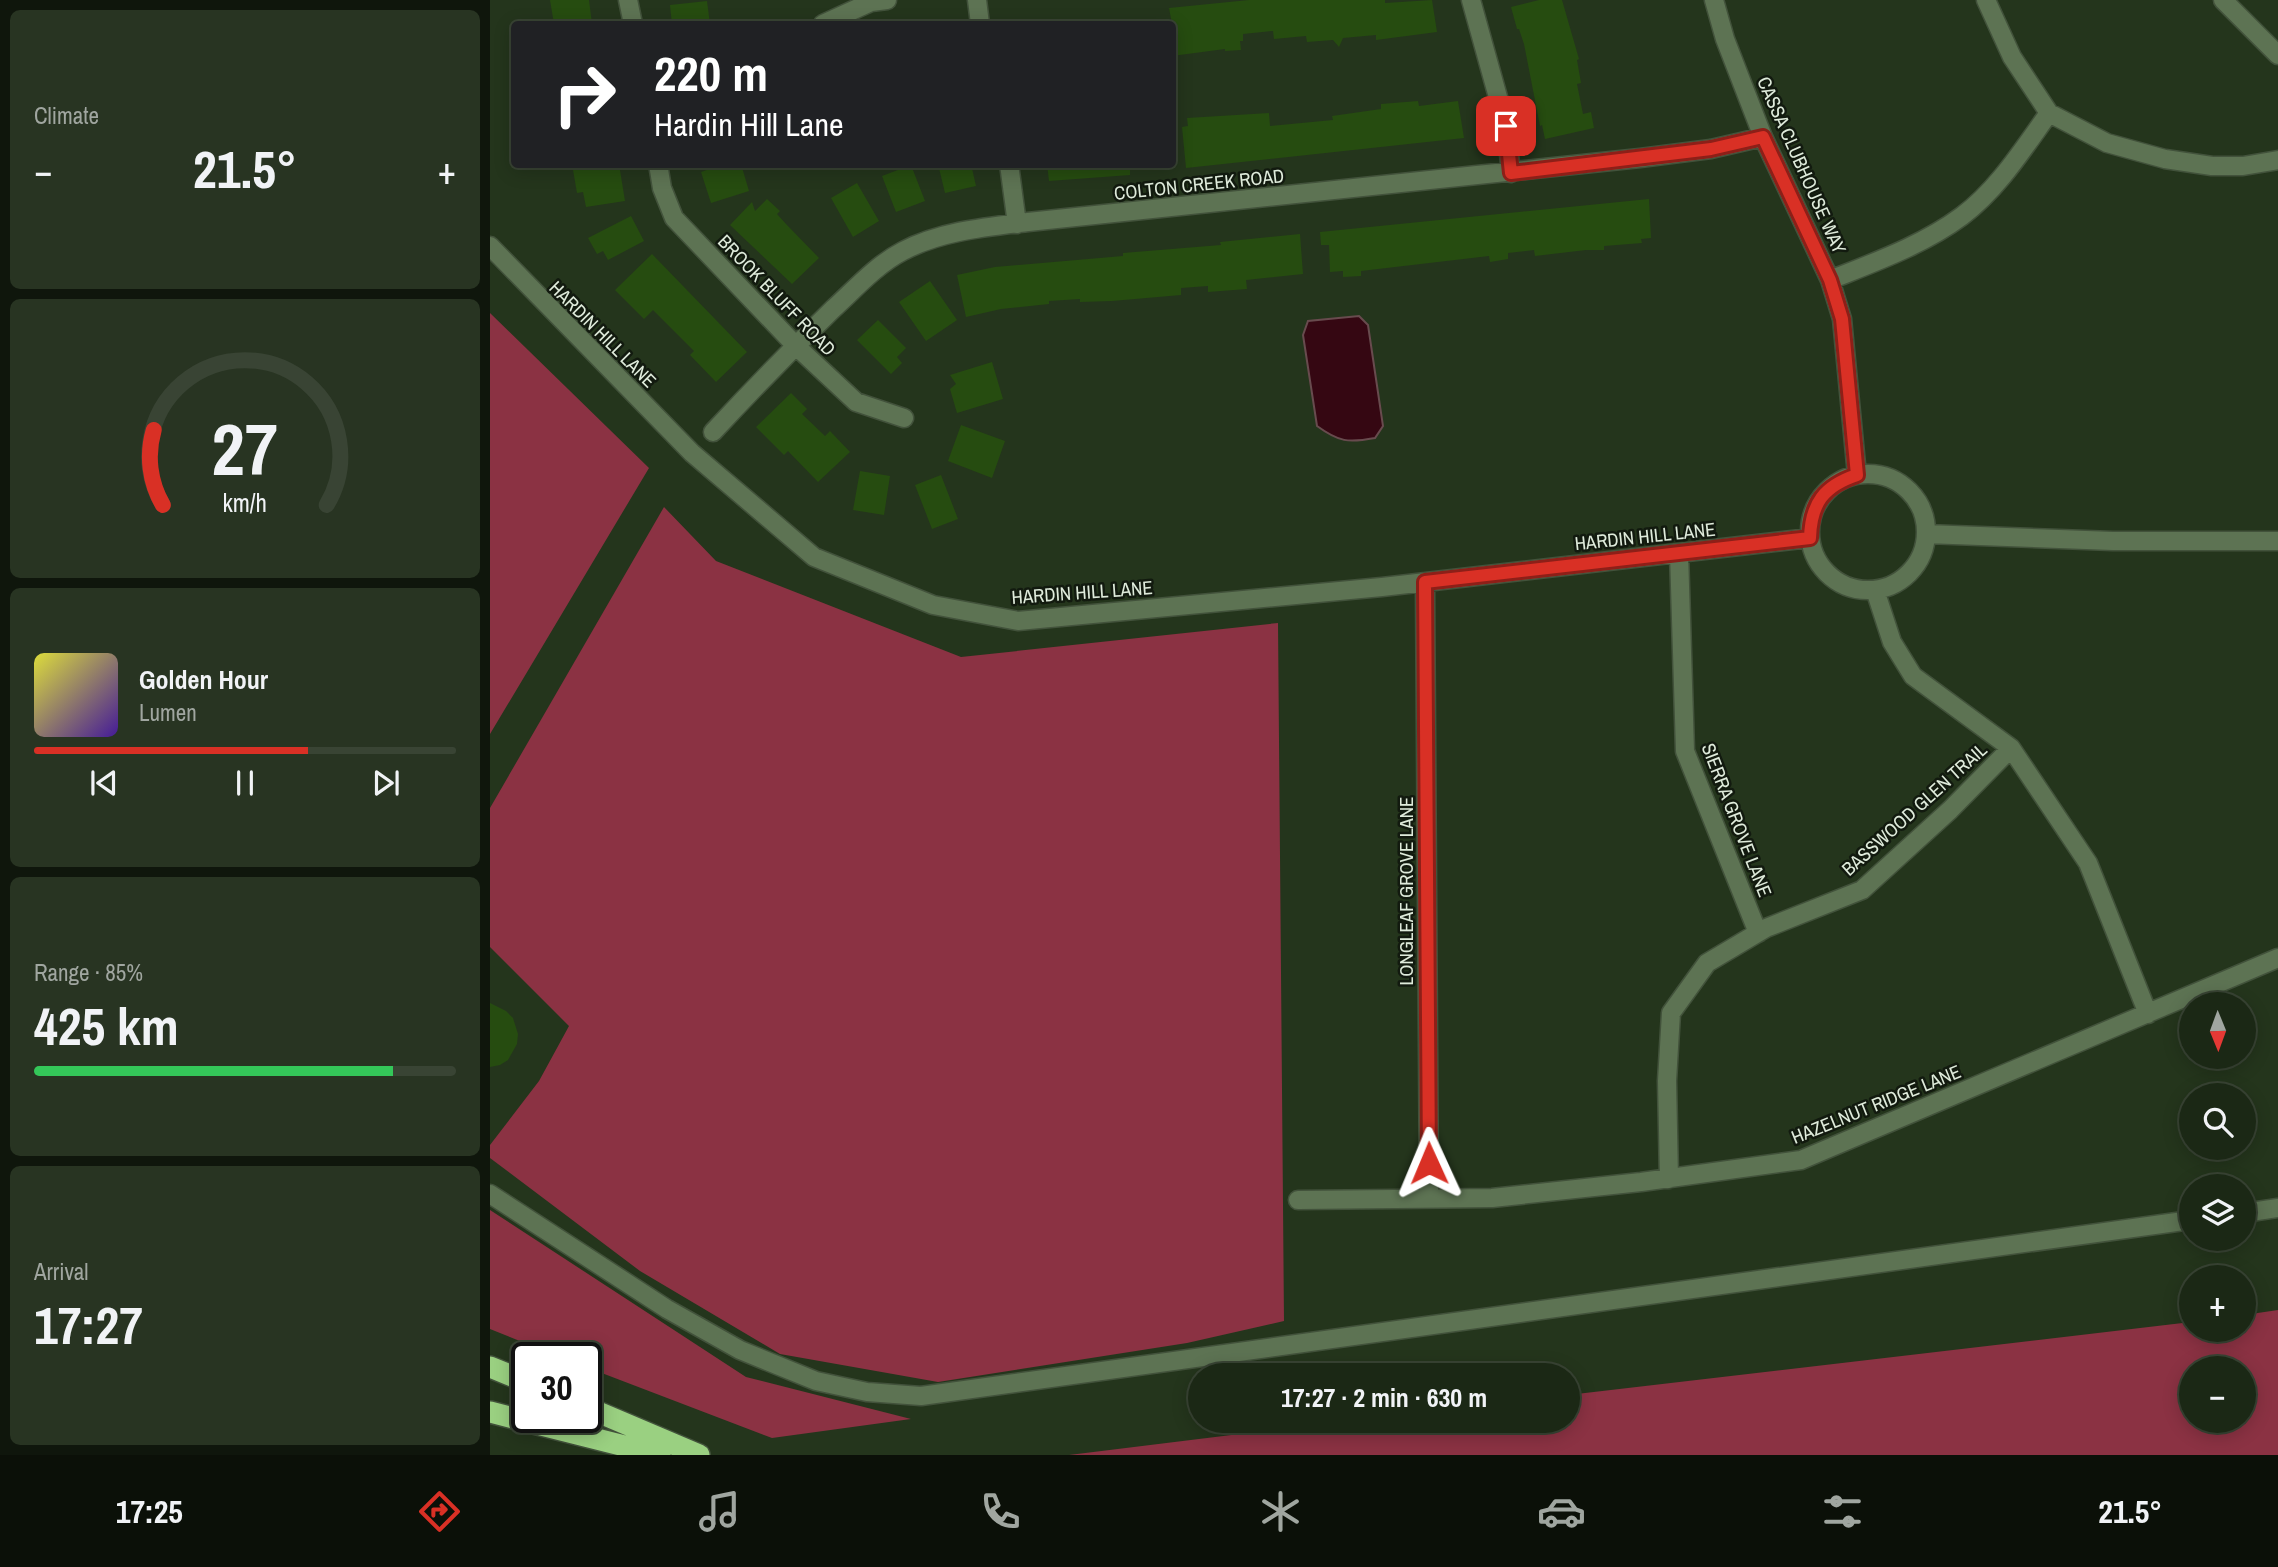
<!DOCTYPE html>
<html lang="en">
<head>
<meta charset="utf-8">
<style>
  body { margin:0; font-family:"Archivo Narrow",sans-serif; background:#283422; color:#f1f3f6; height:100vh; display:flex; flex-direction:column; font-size:26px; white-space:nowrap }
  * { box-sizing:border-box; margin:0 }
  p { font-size:23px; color:#a0a6a0 }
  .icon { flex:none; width:38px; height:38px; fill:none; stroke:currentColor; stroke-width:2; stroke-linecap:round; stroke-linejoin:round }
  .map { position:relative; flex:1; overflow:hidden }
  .panel { display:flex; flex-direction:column; gap:10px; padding:10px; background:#0f160c; width:490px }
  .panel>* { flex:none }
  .hud { position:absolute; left:21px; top:21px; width:665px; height:147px; border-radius:7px; box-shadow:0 4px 18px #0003,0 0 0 2px #394434; background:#202124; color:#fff; overflow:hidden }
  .needle { width:46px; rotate:179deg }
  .tools { position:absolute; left:1689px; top:992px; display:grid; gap:14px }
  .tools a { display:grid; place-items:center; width:77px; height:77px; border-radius:50%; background:#1b2815; box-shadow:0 4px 18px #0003,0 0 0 2px #394434; font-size:35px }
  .speed { position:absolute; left:21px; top:1342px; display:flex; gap:14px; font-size:35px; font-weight:700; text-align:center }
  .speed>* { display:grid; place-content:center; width:91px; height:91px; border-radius:50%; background:#1b2815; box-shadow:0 4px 18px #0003,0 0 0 2px #394434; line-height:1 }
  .speed .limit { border:4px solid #111; border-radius:10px; background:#fff; color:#111 }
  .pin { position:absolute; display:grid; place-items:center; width:60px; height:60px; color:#fff; margin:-30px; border-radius:14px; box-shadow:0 4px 10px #0006 }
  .me { position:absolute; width:77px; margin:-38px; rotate:359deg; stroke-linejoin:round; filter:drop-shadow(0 0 5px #0008) }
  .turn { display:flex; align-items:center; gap:24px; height:147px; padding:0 28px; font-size:32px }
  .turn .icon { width:91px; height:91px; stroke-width:2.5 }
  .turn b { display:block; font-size:49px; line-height:60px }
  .big { font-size:52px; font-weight:800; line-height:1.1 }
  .panel .widget { flex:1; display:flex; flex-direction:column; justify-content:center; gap:10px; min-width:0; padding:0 24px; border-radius:10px; background:#283422 }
  .panel .dial { align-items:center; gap:0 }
  .dial svg { height:182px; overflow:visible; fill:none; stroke:#394434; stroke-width:7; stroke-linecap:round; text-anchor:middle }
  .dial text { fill:#f1f3f6; stroke:none }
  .song { display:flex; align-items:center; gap:21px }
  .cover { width:84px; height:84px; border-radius:10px; background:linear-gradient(135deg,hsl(60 70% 55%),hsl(260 70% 35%)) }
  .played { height:7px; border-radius:4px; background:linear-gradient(90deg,#d93025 65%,#394434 65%) }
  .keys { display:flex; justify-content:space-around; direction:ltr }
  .heat { display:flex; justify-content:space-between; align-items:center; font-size:38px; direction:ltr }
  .charge { height:10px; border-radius:5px; background:linear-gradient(90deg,#34c759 85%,#394434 0) }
  .trip { position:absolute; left:698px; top:1363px; width:392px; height:70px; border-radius:35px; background:#1b2815; box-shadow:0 4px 18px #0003,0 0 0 2px #394434; font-weight:800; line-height:70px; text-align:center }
  .tab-bar { display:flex; height:112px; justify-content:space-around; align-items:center; background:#0b1008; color:#a0a6a0 }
  .tab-bar .icon { width:49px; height:49px }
  .tab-bar .on { color:#d93025 }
  .tab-bar b { font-size:32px; color:#f1f3f6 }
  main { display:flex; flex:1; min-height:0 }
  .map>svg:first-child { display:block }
  .forest { fill:#8b3243; fill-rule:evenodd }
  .water { fill:#350712; stroke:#684b4e; stroke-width:2 }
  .building { fill:#264c10 }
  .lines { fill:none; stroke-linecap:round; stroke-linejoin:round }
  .street-casing { stroke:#42523b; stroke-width:21 }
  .highway-casing { stroke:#42523b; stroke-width:24 }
  .street { stroke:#5d7353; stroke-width:18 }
  .highway { stroke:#9ad081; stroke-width:21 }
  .route-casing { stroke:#8d1f18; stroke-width:18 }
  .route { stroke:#d93025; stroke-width:12 }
  .labels { text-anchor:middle; stroke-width:5; stroke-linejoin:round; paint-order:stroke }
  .street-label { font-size:19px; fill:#dfebdb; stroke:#121a0f }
</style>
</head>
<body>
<main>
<section class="panel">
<div class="widget"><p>Climate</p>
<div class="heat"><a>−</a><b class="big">21.5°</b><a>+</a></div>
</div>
<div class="widget dial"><svg viewBox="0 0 100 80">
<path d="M14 69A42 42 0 1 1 86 69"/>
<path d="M14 69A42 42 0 0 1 10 36" stroke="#d93025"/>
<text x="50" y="56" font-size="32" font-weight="700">27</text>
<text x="50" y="72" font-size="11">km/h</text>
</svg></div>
<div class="widget">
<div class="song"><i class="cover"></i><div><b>Golden Hour</b><p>Lumen</p></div></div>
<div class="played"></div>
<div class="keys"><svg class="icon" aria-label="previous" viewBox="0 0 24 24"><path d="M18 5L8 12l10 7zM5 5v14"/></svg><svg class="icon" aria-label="pause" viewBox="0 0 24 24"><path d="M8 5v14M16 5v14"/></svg><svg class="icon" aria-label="next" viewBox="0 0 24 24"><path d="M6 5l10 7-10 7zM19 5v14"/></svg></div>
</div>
<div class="widget"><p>Range · 85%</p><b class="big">425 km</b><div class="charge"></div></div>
<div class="widget"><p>Arrival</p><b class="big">17:27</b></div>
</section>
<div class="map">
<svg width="1788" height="1455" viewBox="0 0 1788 1455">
  <rect width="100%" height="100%" fill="#24351c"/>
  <path class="forest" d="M0,313L159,468L0,734Z
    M174,507L226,561L471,657L788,623L794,1321L697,1343L448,1382L290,1354L150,1271L0,1158V1145L49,1081L79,1026L0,947V808Z
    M0,1210L256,1377L421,1419L282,1438L96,1367V1358H72L0,1329Z
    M1788,1310V1455H579L855,1421H1078V1395L1701,1322V1330H1754V1315ZM1701,1368H1754V1421H1701Z"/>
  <path class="water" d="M869,316L878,325L893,426L885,438C858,443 849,442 827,426L813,335L818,321Z"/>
  <path class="building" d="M60,0H99L102,24H64Z
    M759,0H895V3L942,0L947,32L886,40V35L853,38L849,47L843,40L817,42L816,36L784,39L783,31L753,34V41H750L751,50L735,51V49L682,56V24L679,8Z
    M1049,0H1072L1089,59L1087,60L1091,83L1087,84L1093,114L1101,112L1104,128L1055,139L1052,125L1050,126L1034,44L1029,29H1027L1021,7Z
    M217,1L220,24H182L180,5Z
    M928,101L929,106L968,101L974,138L696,168L692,127L698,126L697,118L779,113L780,126L843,120L842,116L891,109V104Z
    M115,164H129L135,201L96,207L93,192L87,193L83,170Z
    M234,164H251L259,191L221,203L211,172Z
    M448,164H481L486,186L455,193Z
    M557,164H640V175L559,181Z
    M421,165L435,201L406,212L392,176Z
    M367,183L389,221L363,237L341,198Z
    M277,199L290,211L287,214L296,224L329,258L302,284L240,225L262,202L265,211Z
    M1159,199L1161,238L1151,239L1152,243L1114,246V250H1096L1045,256L1044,250L1018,253V259L1000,262L999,256L871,271V276L853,277V271L840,272L839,245H831L830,232Z
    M141,216L154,241L118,260L113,251L107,254L98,238Z
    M810,234L813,274L756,280L757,289L718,292V286L691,288V295L622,301L590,302V299L559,301V304L511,309L476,317L467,275L505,267L633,256V253L731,245L730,242Z
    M162,254L257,352L226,382L200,355L204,351L163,310L154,319L125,290Z
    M440,281L467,320L436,341L409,302Z
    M388,320L416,348L407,357L412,363L401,374L367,340Z
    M502,362L513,399L467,413L460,389L466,384L460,375Z
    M301,393L317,409L312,414L335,436L340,431L360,452L328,482L298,451L294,455L266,427Z
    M471,425L515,441L502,478L458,461Z
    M370,471L400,476L394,515L363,510Z
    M451,475L468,519L442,529L425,485Z
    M0,1003L16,1011L23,1018L28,1034L27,1044L18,1060L10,1065L0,1067Z"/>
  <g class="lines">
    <defs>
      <path id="street" d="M138,0L143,24
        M487,0L490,24
        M981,0L1016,126L1021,173
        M1224,0L1235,39L1273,137L1340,280L1352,319L1367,475
        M1496,0L1522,57L1559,113L1617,143L1675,159L1722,166H1753L1788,160
        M1733,0L1788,55
        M333,24L381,2L397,0
        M168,164L172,188L184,218L306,346L366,402L414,418
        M519,164L527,224
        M0,246L202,453L324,557L443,605L528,621L892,587L1320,538
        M1340,280C1385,262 1433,245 1472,216C1508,189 1533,149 1559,113
        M223,432C262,390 302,349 343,309C365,289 386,265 413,251C451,231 496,227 538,222L1150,158L1221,149L1273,137
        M1320 532a58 58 0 1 1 116 0a58 58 0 1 1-116 0Z
        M1436,534L1623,541H1788
        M1189,553L1195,751L1268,933
        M935,582L939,1199
        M1385,590L1402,642L1423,676L1521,748L1598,863L1658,1014
        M1179,1179L1177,1081L1181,1013L1217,963L1276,928L1372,890L1460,810L1521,748
        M0,1194L177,1309L250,1350L326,1381L377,1392L431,1396L1701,1220
        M808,1200L1002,1198L1151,1182L1311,1160L1788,958
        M1754,1213L1788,1208"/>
      <path id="highway" d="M0,1367L37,1382
        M96,1407L209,1455
        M0,1412L170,1455"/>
    </defs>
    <use href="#street" class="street-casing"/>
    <use href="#highway" class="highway-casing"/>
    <use href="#street" class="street"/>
    <use href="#highway" class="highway"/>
  </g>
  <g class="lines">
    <defs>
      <path id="route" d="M939,1163L935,582L1320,538C1321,503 1334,486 1367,475L1352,319L1340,280L1273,137L1221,149L1021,173L1016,126"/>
    </defs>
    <use href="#route" class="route-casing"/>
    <use href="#route" class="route"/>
  </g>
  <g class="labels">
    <g class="street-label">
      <text transform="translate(1312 165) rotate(66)" y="7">CASSA CLUBHOUSE WAY</text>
      <text transform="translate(709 184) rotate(-6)" y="7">COLTON CREEK ROAD</text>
      <text transform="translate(287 295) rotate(46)" y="7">BROOK BLUFF ROAD</text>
      <text transform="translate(113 334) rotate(45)" y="7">HARDIN HILL LANE</text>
      <text transform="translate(1155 536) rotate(-6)" y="7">HARDIN HILL LANE</text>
      <text transform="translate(592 592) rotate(-4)" y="7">HARDIN HILL LANE</text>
      <text transform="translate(1424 809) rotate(-42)" y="7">BASSWOOD GLEN TRAIL</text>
      <text transform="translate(1247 820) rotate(69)" y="7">SIERRA GROVE LANE</text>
      <text transform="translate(916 891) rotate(-90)" y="7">LONGLEAF GROVE LANE</text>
      <text transform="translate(1386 1104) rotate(-22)" y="7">HAZELNUT RIDGE LANE</text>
    </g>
  </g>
</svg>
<div class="tools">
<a><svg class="needle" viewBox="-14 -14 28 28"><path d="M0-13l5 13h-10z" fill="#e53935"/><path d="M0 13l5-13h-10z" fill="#a0a6a0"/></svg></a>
<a><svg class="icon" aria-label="search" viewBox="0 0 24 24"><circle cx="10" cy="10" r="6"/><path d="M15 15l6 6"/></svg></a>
<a><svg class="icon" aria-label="layers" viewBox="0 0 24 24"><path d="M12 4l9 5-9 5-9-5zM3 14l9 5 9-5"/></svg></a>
<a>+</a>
<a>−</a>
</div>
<div class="speed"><div class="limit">30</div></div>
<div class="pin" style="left:1016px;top:126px;background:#d93025"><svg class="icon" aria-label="arrive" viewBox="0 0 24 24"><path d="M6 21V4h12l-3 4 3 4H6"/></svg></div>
<svg class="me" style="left:939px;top:1163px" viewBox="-20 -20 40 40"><path d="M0-17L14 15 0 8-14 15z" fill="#d93025" stroke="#fff" stroke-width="4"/></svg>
<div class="trip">17:27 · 2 min · 630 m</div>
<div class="hud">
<div class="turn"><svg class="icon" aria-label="right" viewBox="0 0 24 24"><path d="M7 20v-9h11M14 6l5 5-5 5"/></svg><div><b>220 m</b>Hardin Hill Lane</div></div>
</div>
</div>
</main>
<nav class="tab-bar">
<b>17:25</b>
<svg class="icon on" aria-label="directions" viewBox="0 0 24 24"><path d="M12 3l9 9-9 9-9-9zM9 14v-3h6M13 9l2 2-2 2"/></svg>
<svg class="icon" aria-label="music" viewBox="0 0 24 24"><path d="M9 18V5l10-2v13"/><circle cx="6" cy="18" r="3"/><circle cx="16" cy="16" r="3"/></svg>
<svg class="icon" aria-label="phone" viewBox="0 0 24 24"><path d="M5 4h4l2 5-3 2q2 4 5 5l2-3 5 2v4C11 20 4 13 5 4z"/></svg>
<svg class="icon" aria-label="climate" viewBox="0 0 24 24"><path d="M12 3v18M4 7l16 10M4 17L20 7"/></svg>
<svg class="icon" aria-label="car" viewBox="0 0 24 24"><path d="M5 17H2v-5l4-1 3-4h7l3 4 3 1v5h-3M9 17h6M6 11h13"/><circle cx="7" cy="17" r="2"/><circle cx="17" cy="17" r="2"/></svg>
<svg class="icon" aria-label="filters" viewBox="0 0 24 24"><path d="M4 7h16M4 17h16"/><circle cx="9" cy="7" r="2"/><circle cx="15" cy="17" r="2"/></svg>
<b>21.5°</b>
</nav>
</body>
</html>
